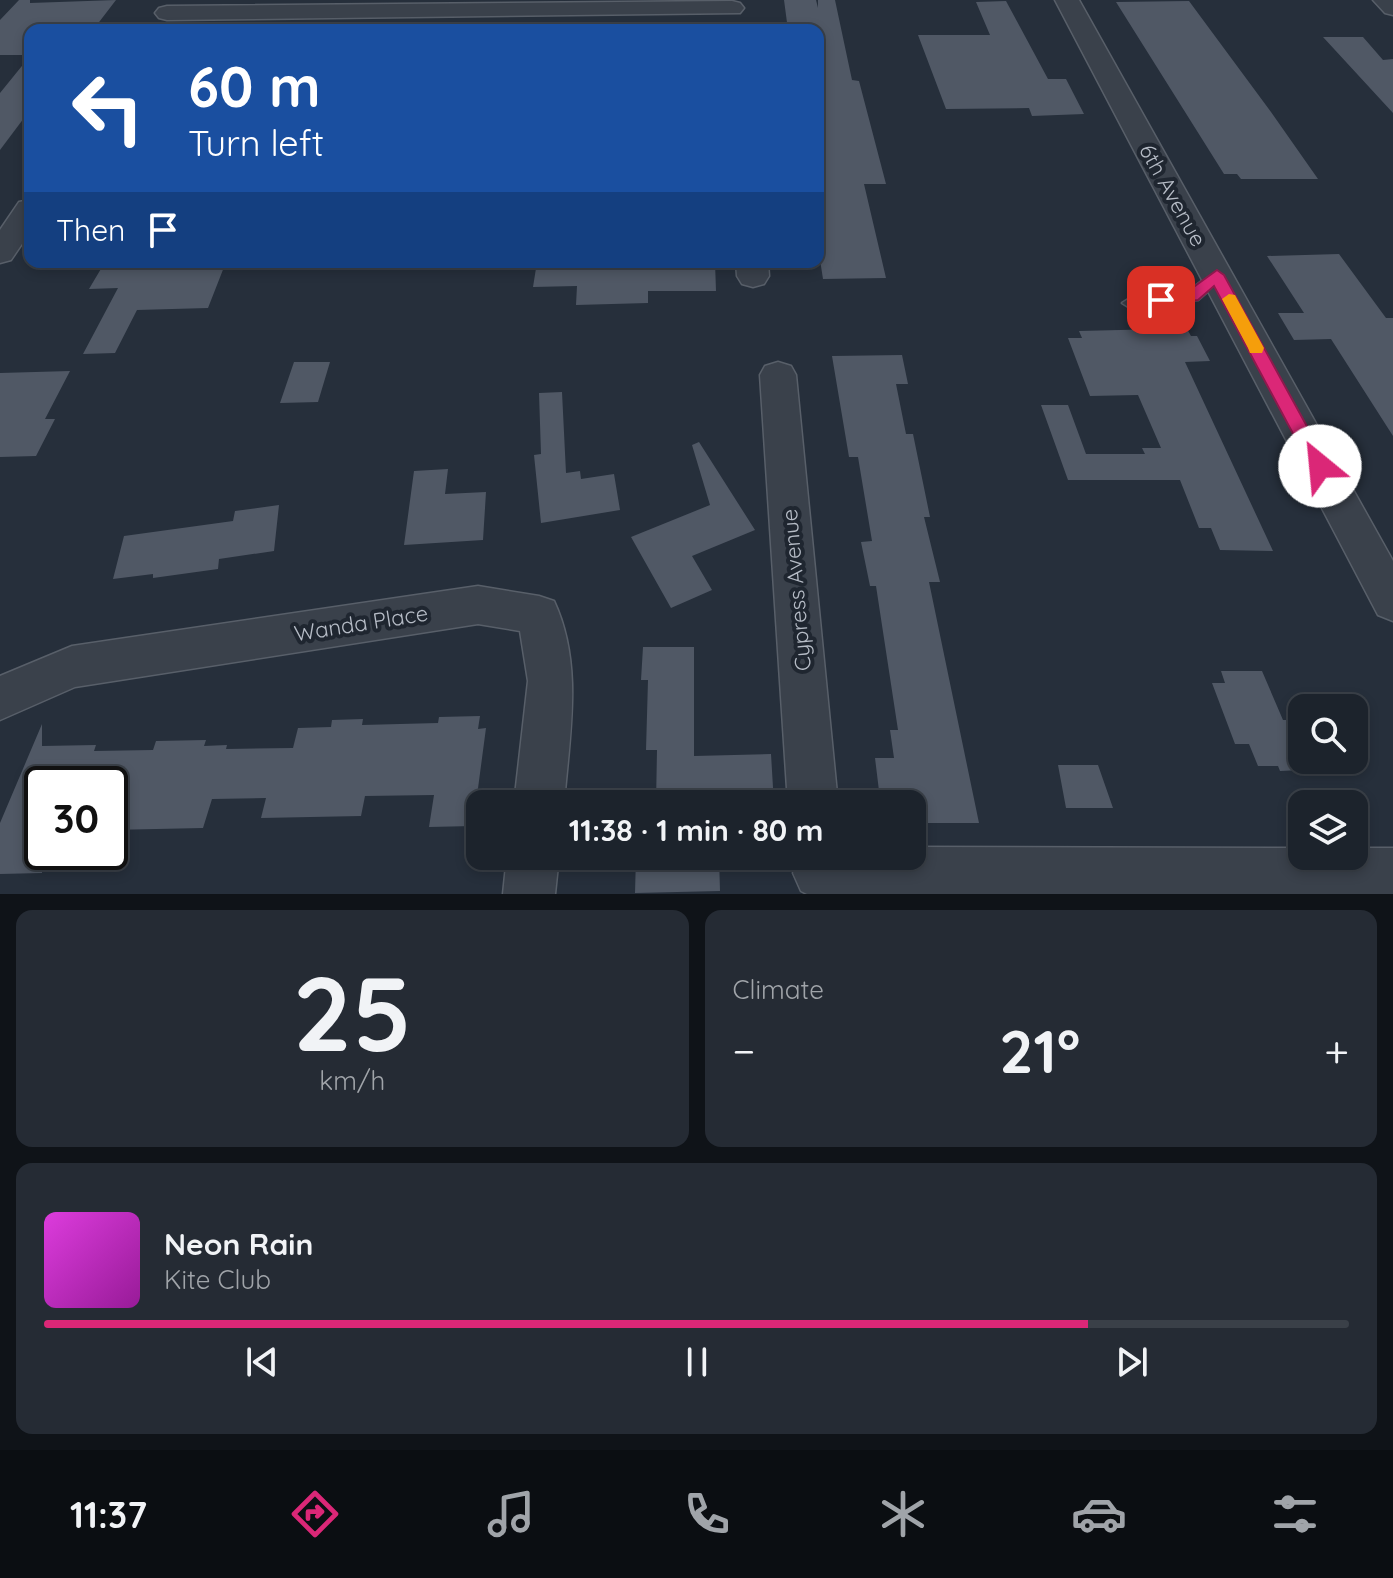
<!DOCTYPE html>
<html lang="en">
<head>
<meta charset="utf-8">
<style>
  body { margin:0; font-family:Quicksand,sans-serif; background:#252b34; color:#f1f3f6; height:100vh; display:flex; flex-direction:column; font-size:30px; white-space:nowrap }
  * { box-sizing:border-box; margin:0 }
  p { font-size:26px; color:#a0a4a9 }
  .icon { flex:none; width:44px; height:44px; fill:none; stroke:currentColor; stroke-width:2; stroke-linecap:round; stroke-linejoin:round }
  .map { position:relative; height:894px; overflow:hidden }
  .panel { display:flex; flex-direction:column; gap:16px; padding:16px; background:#0f1318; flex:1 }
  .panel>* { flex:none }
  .hud { position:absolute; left:24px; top:24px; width:800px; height:244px; border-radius:16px; box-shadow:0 4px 12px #0003,0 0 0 2px #3a4048; background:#1a4fa0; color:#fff; overflow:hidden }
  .tools { position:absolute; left:1288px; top:694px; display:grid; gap:16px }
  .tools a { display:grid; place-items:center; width:80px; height:80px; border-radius:16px; background:#1c232c; box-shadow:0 4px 12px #0003,0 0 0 2px #3a4048; font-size:40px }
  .speed { position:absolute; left:24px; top:766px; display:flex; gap:16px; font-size:40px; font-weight:700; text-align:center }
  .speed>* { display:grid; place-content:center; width:104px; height:104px; border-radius:50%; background:#1c232c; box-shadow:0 4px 12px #0003,0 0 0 2px #3a4048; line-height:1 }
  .speed .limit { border:4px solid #111; border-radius:12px; background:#fff; color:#111 }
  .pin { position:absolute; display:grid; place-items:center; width:68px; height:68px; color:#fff; margin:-34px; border-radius:16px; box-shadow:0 4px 12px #0006 }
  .me { position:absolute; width:88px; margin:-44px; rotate:332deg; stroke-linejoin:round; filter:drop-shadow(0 0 6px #0008) }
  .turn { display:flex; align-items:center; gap:28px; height:168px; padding:0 32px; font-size:36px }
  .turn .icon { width:104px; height:104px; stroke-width:2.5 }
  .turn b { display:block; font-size:56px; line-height:68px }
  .then { display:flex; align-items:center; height:76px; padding:0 32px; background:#0003; gap:16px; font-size:30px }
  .big { font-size:60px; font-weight:800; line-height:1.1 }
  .panel .card { flex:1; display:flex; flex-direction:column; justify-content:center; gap:12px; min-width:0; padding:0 28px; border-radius:16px; background:#252b34 }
  .panel .dial { align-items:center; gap:0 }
  .dial b { font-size:104px; line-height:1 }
  .song { display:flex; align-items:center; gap:24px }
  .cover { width:96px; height:96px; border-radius:12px; background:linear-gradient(135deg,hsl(300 70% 55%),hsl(300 70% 35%)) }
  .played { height:8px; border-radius:4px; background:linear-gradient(90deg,#db2777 80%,#3a4048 80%) }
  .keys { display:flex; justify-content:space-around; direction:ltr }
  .heat { display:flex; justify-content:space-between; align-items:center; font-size:44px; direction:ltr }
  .panel .tiles { flex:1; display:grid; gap:16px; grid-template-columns:1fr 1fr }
  .card:last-child { grid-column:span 2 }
  .trip { position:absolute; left:466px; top:790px; width:460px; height:80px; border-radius:16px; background:#1c232c; box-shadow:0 4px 12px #0003,0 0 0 2px #3a4048; font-weight:800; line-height:80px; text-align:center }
  .tabs { display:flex; height:128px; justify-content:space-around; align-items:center; background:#0b0e12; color:#a0a4a9 }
  .tabs .icon { width:56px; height:56px }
  .tabs .current { color:#db2777 }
  .tabs b { font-size:36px; color:#f1f3f6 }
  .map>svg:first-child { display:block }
  .building { fill:#505865 }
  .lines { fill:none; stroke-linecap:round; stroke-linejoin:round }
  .service-casing { stroke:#585f69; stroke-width:3 }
  .minor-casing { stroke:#585f69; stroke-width:3 }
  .service { fill:#3a414b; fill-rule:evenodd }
  .minor { fill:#3a414b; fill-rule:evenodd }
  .route { fill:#db2777; stroke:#8e194d; stroke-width:2 }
  .slow { fill:#f59e0b }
  .labels { text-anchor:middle; stroke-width:8; stroke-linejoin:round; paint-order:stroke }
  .street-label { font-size:22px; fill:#b6bcc6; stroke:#1f2630 }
</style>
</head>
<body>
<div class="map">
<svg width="1393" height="894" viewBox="0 0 1393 894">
  <rect width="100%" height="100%" fill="#262f3b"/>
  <path class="building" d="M19,0H30V3L116,0L93,30H30V55H0V20Z
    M784,0H816L818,8V0H835L852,80L859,81L886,184H864L886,278L823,279L818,247V30H788Z
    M1006,1L1048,79H1066L1084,114L1032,116L1029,108L946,109L918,35H990L976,2Z
    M1189,1L1271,112L1318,179H1241L1237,174H1224L1116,2Z
    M1323,37H1363L1383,60L1393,59V113Z
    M30,56V110L0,150V93Z
    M1339,254L1386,318H1393V436L1331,339L1294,340L1278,313H1304L1267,256Z
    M105,262H226L208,308L137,310L115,353L83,354L118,288L89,289Z
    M537,262H715L716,291H648V303L576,305L577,286L533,287Z
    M1161,329H1187L1191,336H1197L1210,361L1185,362L1273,551L1220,550L1211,528H1199L1180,480H1068L1041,405H1068L1086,454H1145L1142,448H1161L1138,395L1090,396L1068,338H1082L1079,331Z
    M902,355L908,384H896L906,434H913L930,517H924L940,582H929L979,823H912V804H900L899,799H880L875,758H894L890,730H898L876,586H870L861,542L872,541L858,457H849L832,356Z
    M294,362H330L318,402L280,403Z
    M70,371L45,419H55L36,456L0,457V373Z
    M562,392L566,473L580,471L581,479L614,474L620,510L541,523L534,455L541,454L539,393Z
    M699,442L755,530L692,556L712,590L671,608L631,537L710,505L692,445Z
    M448,469L445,494L486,492L483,540L404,545L414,471Z
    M279,505L274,551L219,559L218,569L153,578V574L113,579L124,536L233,521L235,511Z
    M643,647H694V756L771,754L774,804H656L657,750H646L648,680H641Z
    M1221,671H1262L1283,720H1302V770L1280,771L1278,766H1258L1249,744H1235L1212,683H1225Z
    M480,716L478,729L486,728L473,826L429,827L434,795L365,796L361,816L261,818L266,798L212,799L203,828L110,830V784H42V873L0,874V823L42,724V746L96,745L94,751L153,750L156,741L206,740L204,746L227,745L226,749L293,748L298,728L331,727L332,720L363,719L362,725L438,723L439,717Z
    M1058,765H1098L1113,808H1066Z
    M636,856H719L720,891L635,893Z"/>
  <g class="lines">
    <defs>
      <path id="service" d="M1217,270L1222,271V279L1198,300L1130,308L1122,303L1130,298L1188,291Z"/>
      <path id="minor" d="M1055,0H1079L1393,561V621L1378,615Z
        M1373,0H1393V15L1385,13Z
        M732,1L740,3L744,8L740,13L167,20L159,18L155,13L159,8L167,6Z
        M30,200V232L11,260L0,263V230L19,202Z
        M736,262H768L769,276L764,284L753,287L742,284L737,276Z
        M778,362L791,366L796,375L838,804H788L760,375L765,366Z
        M478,586L539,596L554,601C584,665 569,737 564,804H514L528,681L520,631L478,624L75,687L0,720V676L72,646Z
        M912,847L1302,848V856H1354V848H1393V894H807L801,891L793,873L800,856H912Z
        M507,856H559L555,894H503Z"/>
    </defs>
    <use href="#service" class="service-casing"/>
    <use href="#minor" class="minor-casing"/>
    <use href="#service" class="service"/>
    <use href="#minor" class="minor"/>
  </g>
  <path class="route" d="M1217,270L1224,275L1326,461L1329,466L1326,471H1313L1214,286L1198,300L1161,305L1153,300L1161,294L1188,291Z"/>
  <path class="slow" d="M1229,294L1235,295L1264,348L1262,353H1250L1248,348L1222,299Z"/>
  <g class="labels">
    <g class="street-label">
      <text transform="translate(1173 195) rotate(61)" y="8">6th Avenue</text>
      <text transform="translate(796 590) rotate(-95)" y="8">Cypress Avenue</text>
      <text transform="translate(361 623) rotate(-9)" y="8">Wanda Place</text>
    </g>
  </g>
</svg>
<div class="tools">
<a><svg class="icon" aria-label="search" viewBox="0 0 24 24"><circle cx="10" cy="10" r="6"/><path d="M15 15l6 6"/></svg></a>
<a><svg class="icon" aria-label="layers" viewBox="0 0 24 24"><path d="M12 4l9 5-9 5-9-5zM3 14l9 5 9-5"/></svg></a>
</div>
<div class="speed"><div class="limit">30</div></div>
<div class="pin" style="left:1161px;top:300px;background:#d93025"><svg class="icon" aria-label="arrive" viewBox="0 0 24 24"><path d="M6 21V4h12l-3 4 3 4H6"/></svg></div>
<svg class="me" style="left:1320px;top:466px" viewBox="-20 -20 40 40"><circle r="19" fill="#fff"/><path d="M0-13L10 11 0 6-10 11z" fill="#db2777"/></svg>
<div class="trip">11:38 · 1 min · 80 m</div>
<div class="hud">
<div class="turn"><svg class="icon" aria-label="left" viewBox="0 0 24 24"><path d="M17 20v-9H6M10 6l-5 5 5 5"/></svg><div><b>60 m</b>Turn left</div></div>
<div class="then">Then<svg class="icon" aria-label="arrive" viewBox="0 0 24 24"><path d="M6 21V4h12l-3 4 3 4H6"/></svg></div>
</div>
</div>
<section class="panel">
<div class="tiles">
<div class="card dial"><b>25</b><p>km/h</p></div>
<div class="card"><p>Climate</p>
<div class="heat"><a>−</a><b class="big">21°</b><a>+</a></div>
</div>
<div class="card">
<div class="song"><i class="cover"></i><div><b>Neon Rain</b><p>Kite Club</p></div></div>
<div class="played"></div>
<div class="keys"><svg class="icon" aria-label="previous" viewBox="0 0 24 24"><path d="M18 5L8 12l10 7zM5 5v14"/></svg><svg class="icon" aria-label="pause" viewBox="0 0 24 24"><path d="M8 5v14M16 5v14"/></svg><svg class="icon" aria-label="next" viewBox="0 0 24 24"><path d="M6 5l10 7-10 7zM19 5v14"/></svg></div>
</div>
</div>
</section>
<nav class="tabs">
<b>11:37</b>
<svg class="icon current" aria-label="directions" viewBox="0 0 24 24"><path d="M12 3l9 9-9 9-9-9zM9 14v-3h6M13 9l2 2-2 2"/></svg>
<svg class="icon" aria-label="music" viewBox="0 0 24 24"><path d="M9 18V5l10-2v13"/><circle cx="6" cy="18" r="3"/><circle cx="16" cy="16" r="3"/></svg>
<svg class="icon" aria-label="phone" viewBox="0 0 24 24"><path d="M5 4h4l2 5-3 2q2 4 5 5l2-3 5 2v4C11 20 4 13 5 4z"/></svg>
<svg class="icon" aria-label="climate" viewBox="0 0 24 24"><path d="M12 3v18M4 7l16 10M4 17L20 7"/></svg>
<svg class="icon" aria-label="car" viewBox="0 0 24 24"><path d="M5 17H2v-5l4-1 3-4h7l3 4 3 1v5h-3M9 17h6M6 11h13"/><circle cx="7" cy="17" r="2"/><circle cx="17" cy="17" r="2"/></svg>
<svg class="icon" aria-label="filters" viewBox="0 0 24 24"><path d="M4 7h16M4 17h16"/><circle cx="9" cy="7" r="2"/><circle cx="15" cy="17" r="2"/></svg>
</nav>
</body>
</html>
